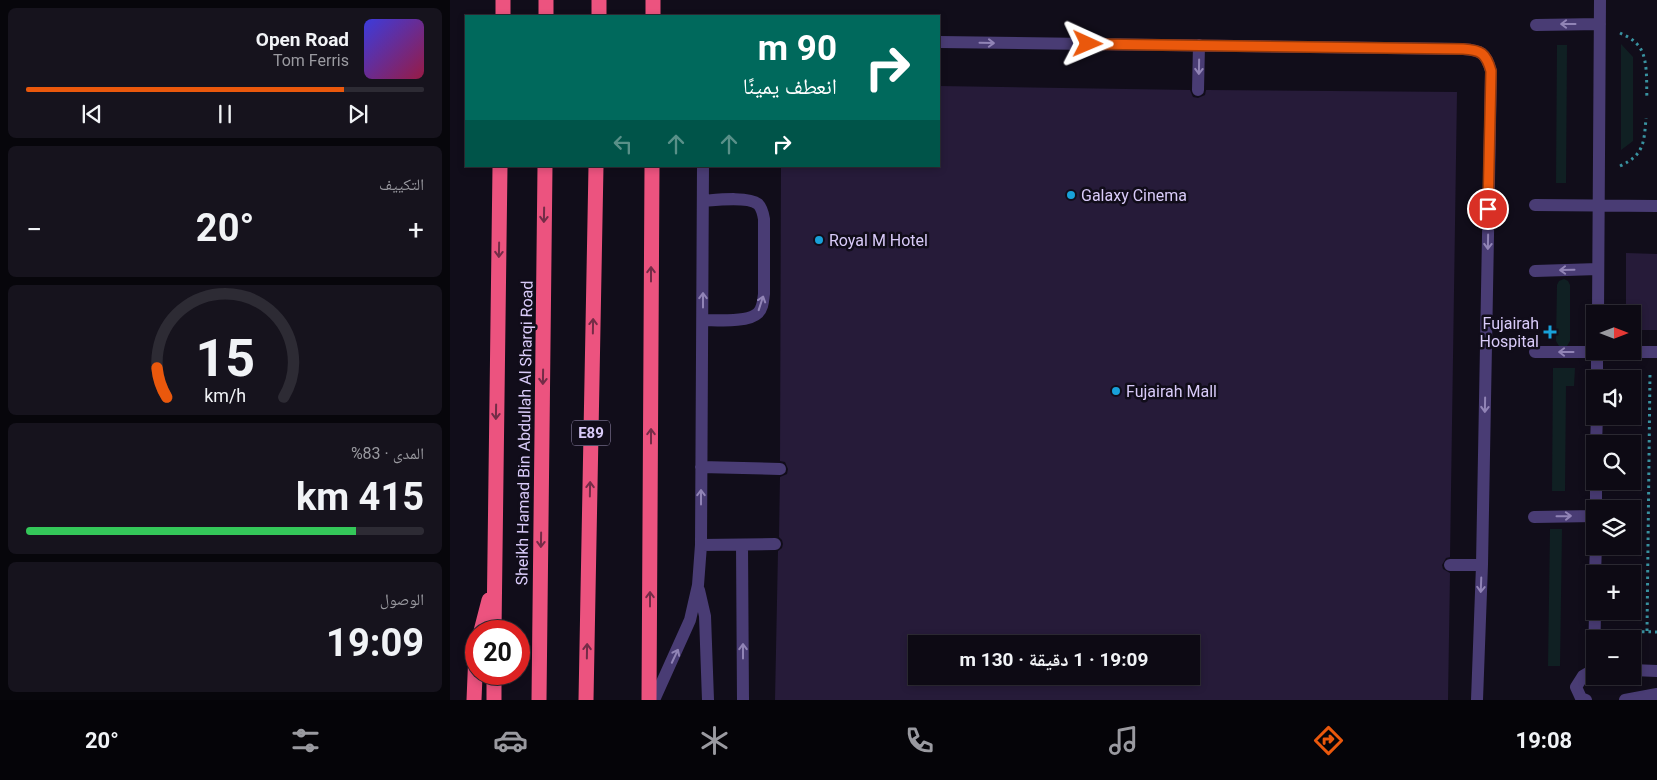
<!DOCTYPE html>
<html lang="ar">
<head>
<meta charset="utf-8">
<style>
  body { margin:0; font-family:Roboto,"Noto Naskh Arabic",sans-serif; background:#16131d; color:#f1f3f6; direction:rtl; height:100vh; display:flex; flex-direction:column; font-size:19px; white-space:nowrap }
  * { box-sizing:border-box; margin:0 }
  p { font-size:16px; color:#9a9aa0 }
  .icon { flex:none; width:28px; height:28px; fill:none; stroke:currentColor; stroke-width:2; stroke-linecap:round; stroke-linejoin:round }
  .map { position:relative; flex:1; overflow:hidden; direction:ltr }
  .side { display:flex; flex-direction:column; gap:8px; padding:8px; background:#07060b; width:450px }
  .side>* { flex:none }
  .guide { position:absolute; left:15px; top:15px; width:475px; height:152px; border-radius:0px; box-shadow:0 2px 8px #0003,0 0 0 1px #2d2b34; direction:rtl; background:#00695c; color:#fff; overflow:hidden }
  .needle { width:32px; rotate:90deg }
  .fabs { position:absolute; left:1136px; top:305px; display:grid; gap:10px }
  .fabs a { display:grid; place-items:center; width:55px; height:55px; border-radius:0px; background:#0d0a14; box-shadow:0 2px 8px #0003,0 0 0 1px #2d2b34; font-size:25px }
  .speed { position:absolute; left:15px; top:620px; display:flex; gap:10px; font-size:25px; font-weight:700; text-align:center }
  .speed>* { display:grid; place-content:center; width:65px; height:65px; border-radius:50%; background:#0d0a14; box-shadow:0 2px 8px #0003,0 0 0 1px #2d2b34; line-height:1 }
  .speed .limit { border:8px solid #d22; background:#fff; color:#111 }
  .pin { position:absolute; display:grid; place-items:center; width:42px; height:42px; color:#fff; margin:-21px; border:2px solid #fff; border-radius:50%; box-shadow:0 1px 5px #0007 }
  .me { position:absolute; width:55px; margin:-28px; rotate:91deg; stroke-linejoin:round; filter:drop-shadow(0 0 4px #0008) }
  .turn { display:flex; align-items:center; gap:18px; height:105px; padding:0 20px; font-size:22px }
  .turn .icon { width:65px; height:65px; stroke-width:2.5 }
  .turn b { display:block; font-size:35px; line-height:42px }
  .lanes { display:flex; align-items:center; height:48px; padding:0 20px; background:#0003; justify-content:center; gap:25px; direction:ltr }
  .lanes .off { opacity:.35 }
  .big { font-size:38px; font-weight:700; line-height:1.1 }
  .side .card { flex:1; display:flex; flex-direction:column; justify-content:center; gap:8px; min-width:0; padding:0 18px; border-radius:8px; background:#16131d }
  .side .dial { align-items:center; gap:0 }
  .dial svg { height:130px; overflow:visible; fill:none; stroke:#2d2b34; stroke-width:7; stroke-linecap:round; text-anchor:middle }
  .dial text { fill:#f1f3f6; stroke:none }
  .song { display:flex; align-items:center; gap:15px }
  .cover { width:60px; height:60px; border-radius:8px; background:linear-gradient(135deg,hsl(240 70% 55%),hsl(340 70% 35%)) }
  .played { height:5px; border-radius:2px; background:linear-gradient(90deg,#ea580c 80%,#2d2b34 80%) }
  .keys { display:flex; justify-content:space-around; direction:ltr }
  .heat { display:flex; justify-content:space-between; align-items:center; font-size:28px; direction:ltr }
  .charge { height:8px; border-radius:4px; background:linear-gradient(90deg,#34c759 83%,#2d2b34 0) }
  .trip { position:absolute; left:458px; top:635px; width:292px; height:50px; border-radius:0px; background:#0d0a14; box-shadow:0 2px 8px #0003,0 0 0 1px #2d2b34; font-weight:700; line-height:50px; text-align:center; direction:rtl }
  .dock { display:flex; height:80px; justify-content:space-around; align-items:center; background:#050408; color:#9a9aa0 }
  .dock .icon { width:35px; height:35px }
  .dock .selected { color:#ea580c }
  .dock b { font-size:22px; color:#f1f3f6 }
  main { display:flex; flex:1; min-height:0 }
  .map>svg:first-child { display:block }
  .green { fill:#102023 }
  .building { fill:#261b39; fill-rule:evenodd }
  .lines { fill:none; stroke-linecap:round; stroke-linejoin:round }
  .path { stroke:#3992a0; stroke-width:3; stroke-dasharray:2.5 4; stroke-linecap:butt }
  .minor { stroke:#493c74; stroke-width:12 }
  .highway { stroke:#ec537f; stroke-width:15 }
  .oneway { stroke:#9184b6 }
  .oneway2 { stroke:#742c47 }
  .route-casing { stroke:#983908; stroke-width:12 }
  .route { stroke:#ea580c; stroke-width:9 }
  .poi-dot { fill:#18a1d9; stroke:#110d1a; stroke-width:2 }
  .labels { text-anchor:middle; stroke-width:5; stroke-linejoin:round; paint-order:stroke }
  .shield { fill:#110d1a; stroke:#9d92b6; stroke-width:1 }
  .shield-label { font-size:15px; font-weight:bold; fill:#d9cbf9 }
  .poi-label { font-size:16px; fill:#d9cbf9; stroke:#110d1a; text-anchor:start }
  .street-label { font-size:16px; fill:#d9cbf9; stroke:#110d1a }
</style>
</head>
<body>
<main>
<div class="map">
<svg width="1207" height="700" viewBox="0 0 1207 700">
  <rect width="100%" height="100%" fill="#110d1a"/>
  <path class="green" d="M1171,44L1183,57V141L1171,150Z
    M1107,45H1117L1116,183H1106Z
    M1114,279L1118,281L1120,285V341L1117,346L1113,347L1109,346L1106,341L1107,285L1109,281Z
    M1103,368H1125L1124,386H1116L1115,491H1102Z
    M1100,529H1112L1110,666H1098Z"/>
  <path class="building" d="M489,86L740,90L743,97L748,98L755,95L756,90L1007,92L1000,557L996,558L992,565L993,569L1000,573L998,700H325L328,551L332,548L333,544L332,540L329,537L330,477L337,474L338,469L335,462L330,461L331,166H489ZM466,644H741V676H466Z
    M1176,253L1207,254V330H1182V314H1176Z"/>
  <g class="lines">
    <path class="path" d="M1170,33C1176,36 1183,39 1187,44C1199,56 1196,83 1197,99
      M1170,166C1194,155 1194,143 1196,118
      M1166,631L1207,632
      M1197,631L1200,372"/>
    <path class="minor" d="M1086,25L1150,24
      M489,42L1013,49C1031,50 1036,53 1041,71L1032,565L1027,700
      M748,90L749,45
      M253,201C266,200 298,196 308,204C312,208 313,213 314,219V294C313,301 313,308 308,313C298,323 267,320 253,320
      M1085,205L1207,206
      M1085,271L1148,269
      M1148,314L1150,0
      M1085,352H1207
      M1147,379V351
      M1146,444L1147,416
      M251,467L330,469
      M1146,509V481
      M1084,517L1145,516
      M251,545L325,544
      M292,545L293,700
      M1000,565H1032
      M1145,574L1146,546
      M249,590L255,616L258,700
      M1144,669L1145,611
      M1182,670L1207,671
      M204,700L240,620L248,585L251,545L253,166
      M1136,700L1131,698L1126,687L1133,676L1145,669
      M1175,700L1207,694"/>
    <path class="highway" d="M53,16V0
      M96,16V0
      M149,16V0
      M203,16V0
      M31,631L39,600
      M44,631L50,166
      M44,674V700
      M24,700L26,652
      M89,700L95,166
      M136,700L146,166
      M199,700L202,166"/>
  </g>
  <defs><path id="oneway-shaft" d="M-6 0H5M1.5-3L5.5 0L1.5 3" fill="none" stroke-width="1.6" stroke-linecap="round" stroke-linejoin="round" transform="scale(1.25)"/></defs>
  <g class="oneway">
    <use href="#oneway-shaft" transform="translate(1118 24) rotate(180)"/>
    <use href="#oneway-shaft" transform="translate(537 43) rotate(1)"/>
    <use href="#oneway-shaft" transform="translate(749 67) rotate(91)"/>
    <use href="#oneway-shaft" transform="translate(1038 242) rotate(91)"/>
    <use href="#oneway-shaft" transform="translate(1117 270) rotate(179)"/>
    <use href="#oneway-shaft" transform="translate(253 300) rotate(-90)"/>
    <use href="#oneway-shaft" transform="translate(311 303) rotate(-72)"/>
    <use href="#oneway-shaft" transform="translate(1116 352) rotate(180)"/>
    <use href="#oneway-shaft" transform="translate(1035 405) rotate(91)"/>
    <use href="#oneway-shaft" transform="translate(251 497) rotate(-90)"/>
    <use href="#oneway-shaft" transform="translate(1114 516) rotate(-1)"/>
    <use href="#oneway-shaft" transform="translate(1031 585) rotate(92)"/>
    <use href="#oneway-shaft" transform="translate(293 651) rotate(-90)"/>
    <use href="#oneway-shaft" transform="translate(225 656) rotate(-65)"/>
  </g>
  <g class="oneway2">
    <use href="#oneway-shaft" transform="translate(94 215) rotate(91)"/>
    <use href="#oneway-shaft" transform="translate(49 250) rotate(91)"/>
    <use href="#oneway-shaft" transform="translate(201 274) rotate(-90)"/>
    <use href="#oneway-shaft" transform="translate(143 326) rotate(-89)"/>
    <use href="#oneway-shaft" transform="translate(93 377) rotate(91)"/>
    <use href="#oneway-shaft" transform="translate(46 412) rotate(91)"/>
    <use href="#oneway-shaft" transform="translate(201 436) rotate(-90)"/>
    <use href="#oneway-shaft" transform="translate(140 489) rotate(-89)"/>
    <use href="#oneway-shaft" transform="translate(91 540) rotate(91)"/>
    <use href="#oneway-shaft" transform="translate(200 599) rotate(-90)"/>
    <use href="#oneway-shaft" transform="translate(137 651) rotate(-89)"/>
  </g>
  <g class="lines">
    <defs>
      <path id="route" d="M638,44L1013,49C1031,50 1036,53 1041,71L1038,209"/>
    </defs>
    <use href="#route" class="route-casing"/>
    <use href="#route" class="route"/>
  </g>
  <g class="poi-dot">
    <circle cx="621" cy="195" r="5"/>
    <circle cx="369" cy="240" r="5"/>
    <path d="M1097.5 324.5h5v5h5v5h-5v5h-5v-5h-5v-5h5z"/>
    <circle cx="666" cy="391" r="5"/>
  </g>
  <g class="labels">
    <rect class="shield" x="122" y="420.5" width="38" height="25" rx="4"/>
    <g class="shield-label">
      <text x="141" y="438">E89</text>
    </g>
    <g class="poi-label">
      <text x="631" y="201">Galaxy Cinema</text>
      <text x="379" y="246">Royal M Hotel</text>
      <text x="1089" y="329" text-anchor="end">Fujairah<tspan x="1089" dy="18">Hospital</tspan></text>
      <text x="676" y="397">Fujairah Mall</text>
    </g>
    <g class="street-label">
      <text transform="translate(74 433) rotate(-89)" y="6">Sheikh Hamad Bin Abdullah Al Sharqi Road</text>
    </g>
  </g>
</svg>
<div class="fabs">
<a><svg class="needle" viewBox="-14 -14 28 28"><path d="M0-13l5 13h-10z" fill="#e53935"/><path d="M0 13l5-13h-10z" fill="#9a9aa0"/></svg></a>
<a><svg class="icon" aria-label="sound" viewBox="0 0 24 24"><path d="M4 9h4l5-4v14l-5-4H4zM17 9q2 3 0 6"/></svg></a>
<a><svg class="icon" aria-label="search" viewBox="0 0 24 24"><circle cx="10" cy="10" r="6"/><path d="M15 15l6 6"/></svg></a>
<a><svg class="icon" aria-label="layers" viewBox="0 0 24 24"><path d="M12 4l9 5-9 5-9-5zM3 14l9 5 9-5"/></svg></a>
<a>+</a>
<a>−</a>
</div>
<div class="speed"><div class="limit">20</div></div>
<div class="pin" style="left:1038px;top:209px;background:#d93025"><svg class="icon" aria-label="arrive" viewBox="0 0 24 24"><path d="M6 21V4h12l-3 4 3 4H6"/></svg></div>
<svg class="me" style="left:638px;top:44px" viewBox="-20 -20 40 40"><path d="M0-17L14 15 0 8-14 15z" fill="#ea580c" stroke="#fff" stroke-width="4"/></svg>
<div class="trip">19:09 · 1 دقيقة · 130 m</div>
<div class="guide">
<div class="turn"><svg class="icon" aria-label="right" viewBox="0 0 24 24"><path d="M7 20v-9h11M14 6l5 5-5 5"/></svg><div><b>90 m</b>انعطف يمينًا</div></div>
<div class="lanes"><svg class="icon off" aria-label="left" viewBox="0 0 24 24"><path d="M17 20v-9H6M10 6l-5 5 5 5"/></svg><svg class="icon off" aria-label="ahead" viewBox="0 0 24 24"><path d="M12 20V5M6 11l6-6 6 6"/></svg><svg class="icon off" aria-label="ahead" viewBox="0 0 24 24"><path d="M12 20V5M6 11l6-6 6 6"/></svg><svg class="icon" aria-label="right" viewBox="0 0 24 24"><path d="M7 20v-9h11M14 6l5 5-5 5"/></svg></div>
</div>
</div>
<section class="side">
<div class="card">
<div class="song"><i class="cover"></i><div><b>Open Road</b><p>Tom Ferris</p></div></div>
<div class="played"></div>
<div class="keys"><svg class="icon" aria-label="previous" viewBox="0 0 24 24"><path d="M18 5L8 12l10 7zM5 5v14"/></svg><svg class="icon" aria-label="pause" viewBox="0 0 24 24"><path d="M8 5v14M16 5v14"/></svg><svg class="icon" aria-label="next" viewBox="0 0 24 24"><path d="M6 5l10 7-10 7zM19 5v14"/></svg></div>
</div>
<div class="card"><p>التكييف</p>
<div class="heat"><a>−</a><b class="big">20°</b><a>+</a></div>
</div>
<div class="card dial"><svg viewBox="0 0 100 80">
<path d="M14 69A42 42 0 1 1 86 69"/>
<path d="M14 69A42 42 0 0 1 8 51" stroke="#ea580c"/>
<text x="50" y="56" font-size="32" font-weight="700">15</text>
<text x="50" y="72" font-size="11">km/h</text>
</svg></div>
<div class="card"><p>المدى · 83%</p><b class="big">415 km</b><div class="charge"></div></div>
<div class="card"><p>الوصول</p><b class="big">19:09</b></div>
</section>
</main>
<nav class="dock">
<b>19:08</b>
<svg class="icon selected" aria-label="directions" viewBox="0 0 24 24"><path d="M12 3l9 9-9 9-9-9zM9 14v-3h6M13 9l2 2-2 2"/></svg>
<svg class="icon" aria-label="music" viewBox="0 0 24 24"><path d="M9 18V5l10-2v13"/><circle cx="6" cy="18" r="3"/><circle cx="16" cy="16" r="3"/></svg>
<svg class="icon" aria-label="phone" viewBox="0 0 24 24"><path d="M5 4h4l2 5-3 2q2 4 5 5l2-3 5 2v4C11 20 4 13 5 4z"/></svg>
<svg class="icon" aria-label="climate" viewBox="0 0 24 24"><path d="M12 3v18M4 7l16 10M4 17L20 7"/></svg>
<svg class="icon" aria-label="car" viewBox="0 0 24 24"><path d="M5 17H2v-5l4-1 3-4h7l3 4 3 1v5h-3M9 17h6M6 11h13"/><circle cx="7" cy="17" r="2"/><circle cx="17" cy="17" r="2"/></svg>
<svg class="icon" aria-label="filters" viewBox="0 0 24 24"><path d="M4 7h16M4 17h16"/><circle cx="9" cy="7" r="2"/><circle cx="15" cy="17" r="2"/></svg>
<b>20°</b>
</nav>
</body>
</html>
